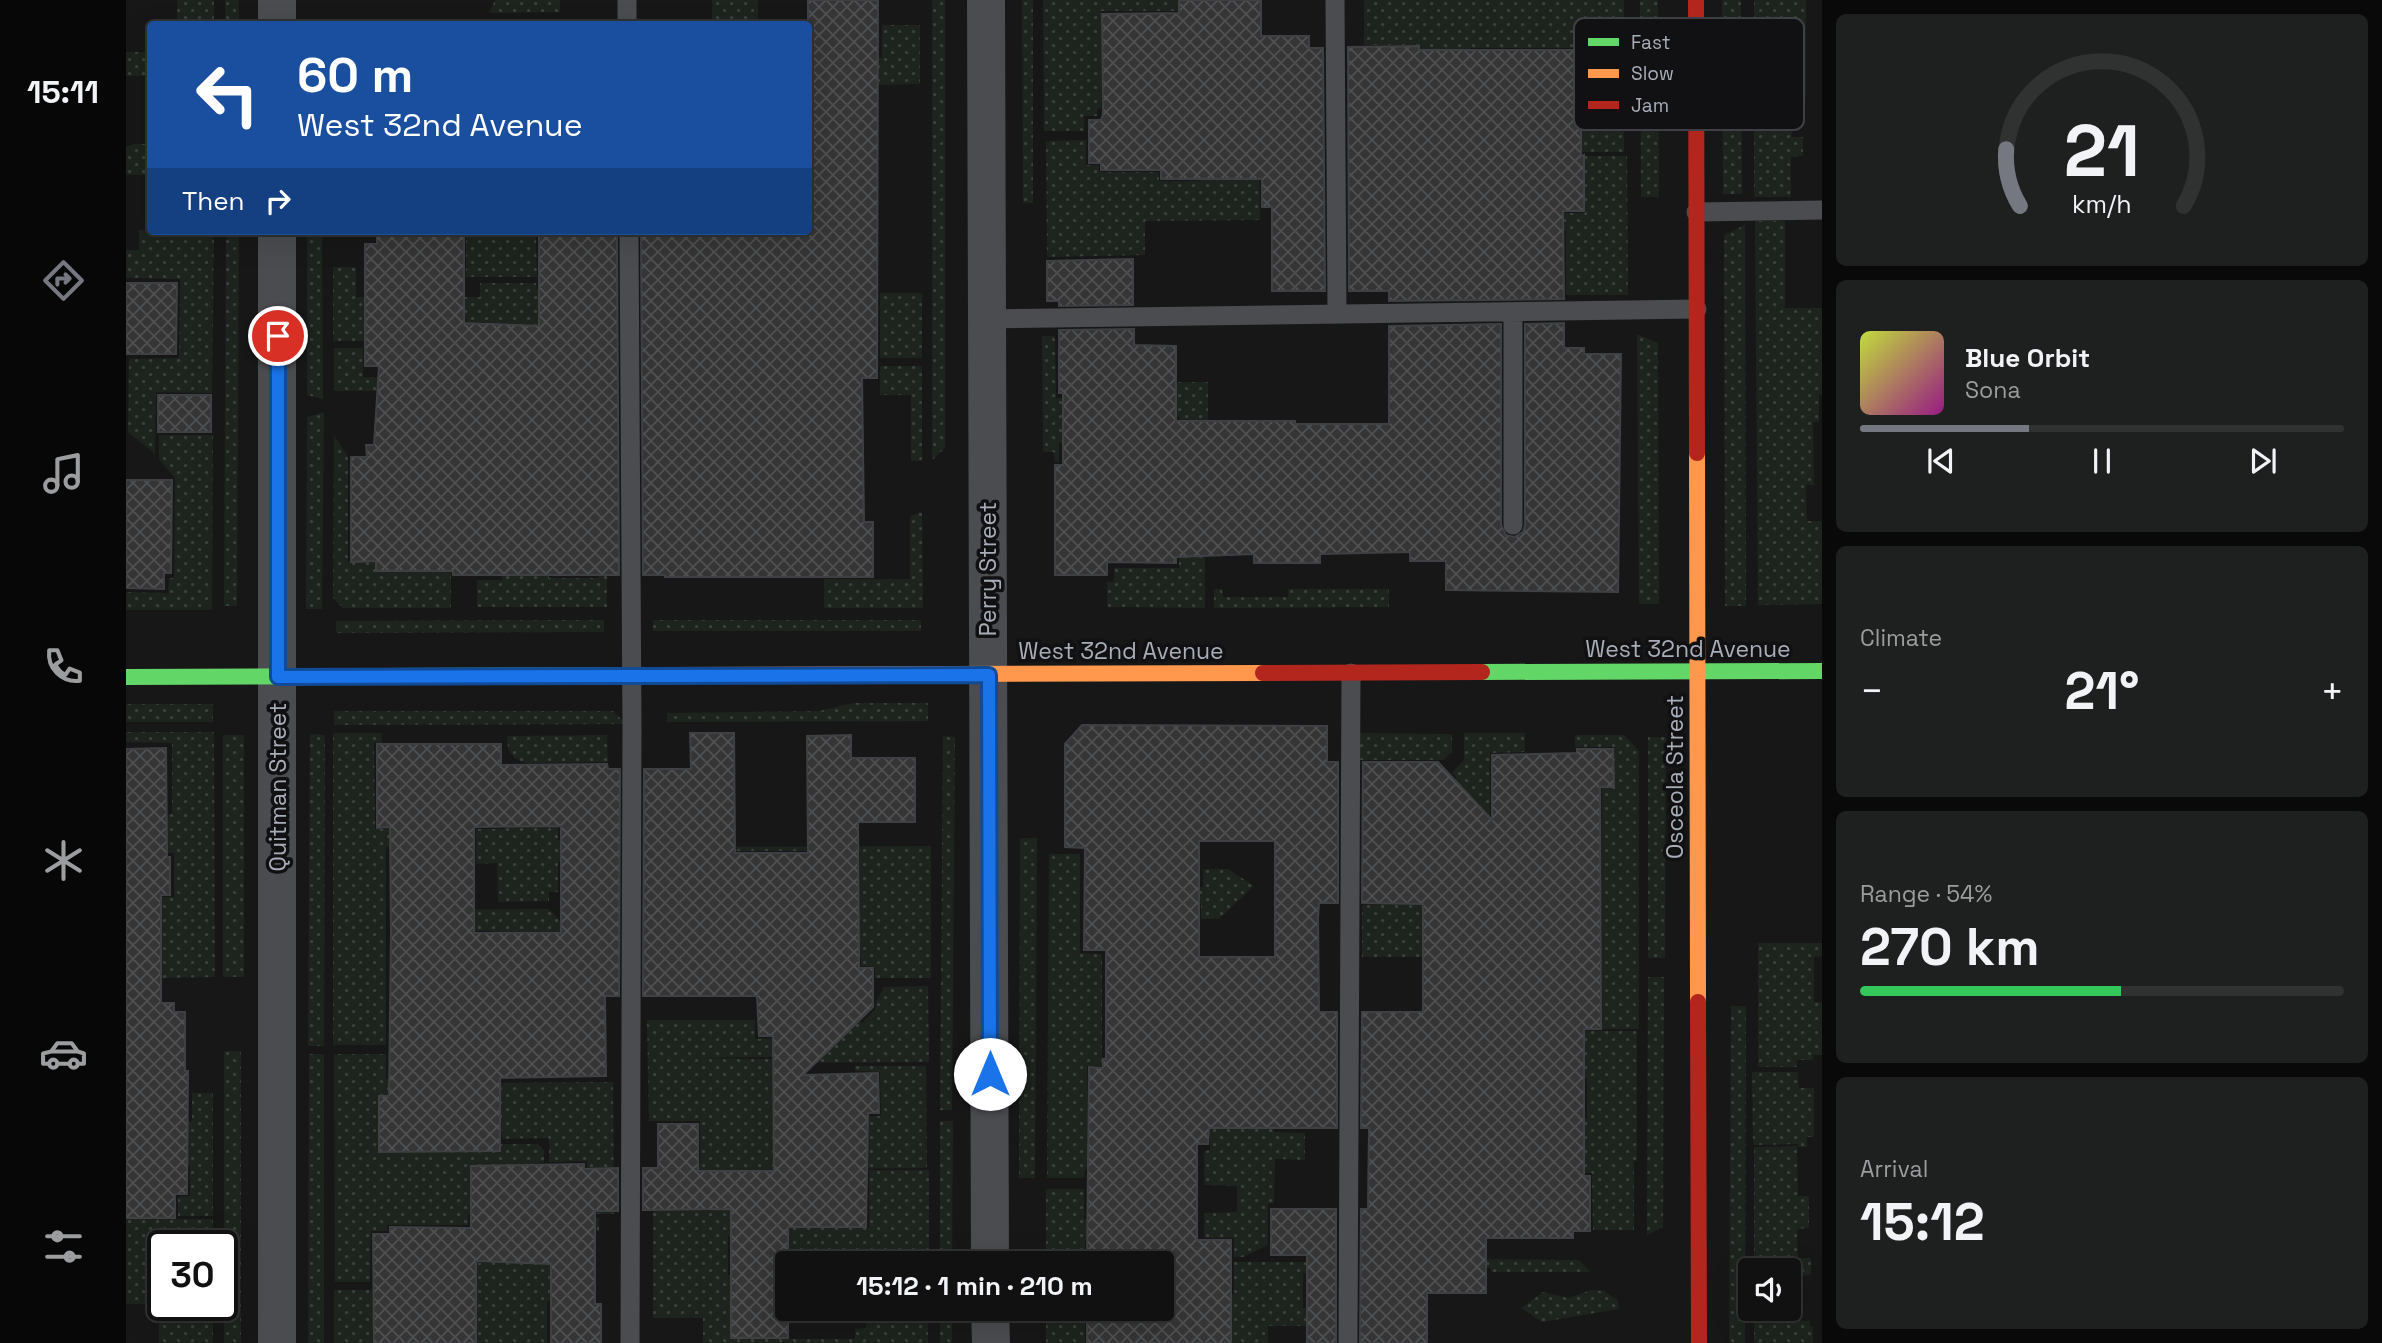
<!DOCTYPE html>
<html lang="en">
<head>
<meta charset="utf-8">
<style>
  body { margin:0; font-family:"Space Grotesk",sans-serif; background:#1e1f1f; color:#f1f3f6; height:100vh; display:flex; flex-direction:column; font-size:26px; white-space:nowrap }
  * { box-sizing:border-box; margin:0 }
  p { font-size:23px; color:#9c9d9f }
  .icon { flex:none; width:38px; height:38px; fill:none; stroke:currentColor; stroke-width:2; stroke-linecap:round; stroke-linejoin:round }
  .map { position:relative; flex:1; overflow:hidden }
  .side { display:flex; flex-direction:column; gap:14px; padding:14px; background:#090909; width:560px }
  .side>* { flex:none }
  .hud { position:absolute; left:21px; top:21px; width:665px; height:214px; border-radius:7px; box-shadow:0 7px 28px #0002,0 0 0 2px #303131; background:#1a4fa0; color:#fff; overflow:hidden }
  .buttons { position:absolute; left:1612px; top:1258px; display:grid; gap:14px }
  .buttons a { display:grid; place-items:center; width:63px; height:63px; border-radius:7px; background:#111; box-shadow:0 7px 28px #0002,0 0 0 2px #303131; font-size:35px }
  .speed { position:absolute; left:21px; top:1230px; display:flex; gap:14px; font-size:35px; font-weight:700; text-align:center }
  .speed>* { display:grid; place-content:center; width:91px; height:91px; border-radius:50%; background:#111; box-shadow:0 7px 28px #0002,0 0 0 2px #303131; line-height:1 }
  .speed .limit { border:4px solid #111; border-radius:10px; background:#fff; color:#111 }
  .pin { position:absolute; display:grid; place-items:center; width:60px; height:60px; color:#fff; margin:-30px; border:4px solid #fff; border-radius:50%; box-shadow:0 2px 7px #0007 }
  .me { position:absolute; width:77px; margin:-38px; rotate:0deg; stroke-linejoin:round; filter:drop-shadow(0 0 5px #0008) }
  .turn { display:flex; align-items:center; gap:24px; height:147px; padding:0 35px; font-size:32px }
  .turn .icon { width:91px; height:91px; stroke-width:2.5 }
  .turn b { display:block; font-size:49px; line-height:60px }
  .then { display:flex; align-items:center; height:66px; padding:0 35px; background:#0003; gap:14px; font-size:26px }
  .big { font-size:52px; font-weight:700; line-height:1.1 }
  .side .tile { flex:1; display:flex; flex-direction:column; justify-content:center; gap:10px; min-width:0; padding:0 24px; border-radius:10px; background:#1e1f1f }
  .side .dial { align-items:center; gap:0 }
  .dial svg { height:182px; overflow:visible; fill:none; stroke:#303131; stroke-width:7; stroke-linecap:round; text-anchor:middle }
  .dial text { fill:#f1f3f6; stroke:none }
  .song { display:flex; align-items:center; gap:21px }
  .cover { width:84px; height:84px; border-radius:10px; background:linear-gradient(135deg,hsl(70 70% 55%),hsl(310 70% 35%)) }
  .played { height:7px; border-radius:4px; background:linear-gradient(90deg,#757880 35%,#303131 35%) }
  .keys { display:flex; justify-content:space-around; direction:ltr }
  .heat { display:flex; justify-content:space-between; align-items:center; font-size:38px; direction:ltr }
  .charge { height:10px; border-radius:5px; background:linear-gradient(90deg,#34c759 54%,#303131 0) }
  .trip { position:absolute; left:649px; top:1251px; width:399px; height:70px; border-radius:7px; background:#111; box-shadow:0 7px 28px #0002,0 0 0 2px #303131; font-weight:700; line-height:70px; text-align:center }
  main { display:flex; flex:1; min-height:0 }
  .menu { display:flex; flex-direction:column; width:126px; justify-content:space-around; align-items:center; background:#070707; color:#9c9d9f }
  .menu .icon { width:49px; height:49px }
  .menu .on { color:#757880 }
  .menu b { font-size:32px; color:#f1f3f6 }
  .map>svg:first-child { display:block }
  .grass { fill:url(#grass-dots) }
  .building { fill:url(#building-cross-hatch); stroke:#3f4043; stroke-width:2; fill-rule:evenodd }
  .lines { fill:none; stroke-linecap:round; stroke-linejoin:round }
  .lane { stroke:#4b4c50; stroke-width:19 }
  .street { stroke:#4b4c50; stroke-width:38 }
  .fast { stroke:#63d668; stroke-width:16 }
  .slow { stroke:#ff974d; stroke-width:16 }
  .jam { stroke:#b3261e; stroke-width:16 }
  .route-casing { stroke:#114b97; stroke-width:18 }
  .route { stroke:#1a73e8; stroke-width:12 }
  .labels { text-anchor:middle; stroke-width:7; stroke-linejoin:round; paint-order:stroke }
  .street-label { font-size:23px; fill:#a8adb8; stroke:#111113 }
  .key { fill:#111113; stroke:#3e4045; stroke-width:2 }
  .key-label { font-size:19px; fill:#a8adb8 }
</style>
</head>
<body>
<main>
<nav class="menu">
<b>15:11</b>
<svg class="icon on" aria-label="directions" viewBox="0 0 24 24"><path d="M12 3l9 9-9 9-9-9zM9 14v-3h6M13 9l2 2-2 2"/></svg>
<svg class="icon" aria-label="music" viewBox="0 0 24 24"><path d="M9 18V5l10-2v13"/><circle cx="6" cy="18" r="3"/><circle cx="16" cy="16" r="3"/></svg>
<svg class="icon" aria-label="phone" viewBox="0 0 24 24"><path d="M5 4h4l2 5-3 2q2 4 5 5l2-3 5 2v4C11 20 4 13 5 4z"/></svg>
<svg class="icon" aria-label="climate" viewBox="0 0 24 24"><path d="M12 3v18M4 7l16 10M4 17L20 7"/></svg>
<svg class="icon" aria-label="car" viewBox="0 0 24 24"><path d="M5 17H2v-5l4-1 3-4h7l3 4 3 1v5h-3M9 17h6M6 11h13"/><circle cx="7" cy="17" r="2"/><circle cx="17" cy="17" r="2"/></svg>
<svg class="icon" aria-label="filters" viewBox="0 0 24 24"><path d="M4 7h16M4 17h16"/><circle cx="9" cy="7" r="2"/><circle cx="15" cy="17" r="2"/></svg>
</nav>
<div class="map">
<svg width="1696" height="1343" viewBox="0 0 1696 1343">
  <defs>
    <pattern id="grass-dots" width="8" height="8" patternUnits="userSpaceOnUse" patternTransform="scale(1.75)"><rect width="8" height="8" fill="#1d241e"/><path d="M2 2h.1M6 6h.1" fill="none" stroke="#3b413d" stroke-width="1.8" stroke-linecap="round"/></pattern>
    <pattern id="building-cross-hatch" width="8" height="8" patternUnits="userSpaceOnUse" patternTransform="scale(1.75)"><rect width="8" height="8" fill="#353536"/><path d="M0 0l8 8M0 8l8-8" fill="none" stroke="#4f5051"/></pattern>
  </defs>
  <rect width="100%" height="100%" fill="#171717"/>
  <path class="grass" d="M51,0H88V24H51Z
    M99,0H113V24H99Z
    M369,0H434V12L363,13Z
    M586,0H632V24H586Z
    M806,0H819V448L806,460Z
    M896,0H907V203H897Z
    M917,0H1052V11H975V108L971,109V116H958V131H918Z
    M1238,0H1498V48H1344L1343,56L1295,50L1294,45H1238Z
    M1514,0H1532L1533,197H1515Z
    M1596,0H1615L1616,194H1597Z
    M1628,0H1680V97H1666V137H1677V156L1665,157V197H1628Z
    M756,25H794V84L753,85V72L683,73L713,59L756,58Z
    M1459,51H1498V152H1341L1345,117H1459Z
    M0,52H24V76H0Z
    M1074,109L1133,146L1134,220L1019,221V255L921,257L920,141L960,140V165H973V172H1033V181H1075Z
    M8,144H24V175H0V147Z
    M1459,156H1501L1502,295H1440V231H1359L1375,213H1459Z
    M1629,221H1659V308H1696V395H1693V421L1687,423L1688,485H1680L1681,521H1696V604L1632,605Z
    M1619,225L1620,606H1599L1598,235Z
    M13,230L88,231L86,393L30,392L29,454L2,432L3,359L53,358L54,279L0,278V250H13Z
    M100,231H113L111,606H98Z
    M181,231H196L197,399L181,395Z
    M253,231H484V232L410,233L411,277H340V232Z
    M207,267H230V297H354V283H410L411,289H485L415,358L359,348V322H340L339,312H251L250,322H238V341H207Z
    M754,293H796V358H754Z
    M1511,334L1532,343L1533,604H1513Z
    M916,336H929L930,398H990L979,443H933V462H929L928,452H917Z
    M208,348H237V377H341L255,391H208Z
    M754,366H796V461H785V395H754Z
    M1053,382H1082V467L1054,486V418L1042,407L1041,393Z
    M198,412L196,609H180L181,417Z
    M33,435H87L86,610H0V592L42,593L43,578H48L49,478L33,459Z
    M208,435L222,457V562H249V572H280V562L325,565V608H217L207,598Z
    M1053,502H1079V608L981,607V582H988V568H1053Z
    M796,511L797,608H698V579H784V517Z
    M423,562V578H473V565H481V607H351V580H376V565Z
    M1088,589H1096L1097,597H1162V589H1263V607L1088,608Z
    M478,620V632L210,633V621Z
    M527,620H795V631H527Z
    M727,703H802V721L541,722V713L693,711Z
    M0,704H87V722H0Z
    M208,711H487L500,724L208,725Z
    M0,732H88L89,977L36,978V941L24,940L35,897H48V853H39L33,815L46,814V743L0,742Z
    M207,733H256V743H248L249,829H345V846L260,847V1045H207Z
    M1232,733L1326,734V752L1317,760H1232Z
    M1338,733H1399V752L1364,753V920L1312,957H1236V905L1306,904L1330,826V777L1326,773L1338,760Z
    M184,734L199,735L198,1046H182Z
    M97,735H118V977H97Z
    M481,735L482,762L400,763C385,758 381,752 381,736Z
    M1449,735H1498L1513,751V1029H1476V788L1488,787V747H1449Z
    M817,736L829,737L826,1110H814Z
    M1522,737H1540L1539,958H1522Z
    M378,780L432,819V840L440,841V861L432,862V892H423V901L372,902L371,863L350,864V829H378Z
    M894,838H911L909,1178H893Z
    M805,846V978H749V967L735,966V958L652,959L663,914L734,913V851H586V847Z
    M923,854H954V953L976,954V1066H961V1144H972V1169H959L958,1178H921Z
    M1077,869H1102L1128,886L1093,919H1075V904H1053V887H1077Z
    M423,909L437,924L473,946L368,944L367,931H265V910Z
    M1632,943H1696V956L1688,957V1002H1696V1055H1687V1060H1671V1067H1632Z
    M1522,977H1538L1537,1227L1521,1235Z
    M802,986L803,1062L648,1063L647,1057L564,1058L646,1059L647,1142L738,1141V1116H755L754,1072L729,1071V1066H800L801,1168L613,1170L612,1180H569V1164L574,1163V1121H523L521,1020H629V1039L660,1038L661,1023L737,1022L749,1010L750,1001L758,987Z
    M1605,1006H1620L1619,1343H1603Z
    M1311,1031H1511V1161H1508V1230H1467L1466,1173H1450L1444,1118H1461V1078H1447Z
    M98,1051H115V1343H98Z
    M183,1054H198V1343H182Z
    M208,1054H260V1079H348V1095H252V1153L374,1152V1144H412L418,1150V1162L409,1163V1215H342V1225H261V1231H245L244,1282H209Z
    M1626,1072H1672L1673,1088H1688V1137H1681V1147H1672V1144L1627,1145Z
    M487,1082L488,1214H461V1161L423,1162V1138L376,1139L375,1118H351L350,1083Z
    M1148,1084V1132L1179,1133V1160L1149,1159L1148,1203L1142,1204V1245L1117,1257H1108V1238H1078V1213L1111,1212V1186L1078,1185V1151L1084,1150V1115Z
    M66,1093H87V1216H52V1197L64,1196V1165H0V1138L55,1122L66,1121Z
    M814,1121H827L826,1263H814Z
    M1671,1146L1672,1196H1683V1228L1671,1229L1672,1258H1685V1275L1671,1276V1320L1684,1321V1326H1687V1343H1628V1309H1662V1270H1628V1147Z
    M743,1170H803V1263L662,1264L651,1228H743Z
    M587,1183L633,1236H602V1275H632V1339H729V1329L740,1328V1309H802V1343H577V1318H527V1211H586Z
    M920,1189H958V1219L971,1220V1241H959V1263L920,1264Z
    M473,1218V1231H428V1300L421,1301V1343H351V1263L372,1262V1219Z
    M0,1219H87V1246H37V1306H87V1343H33V1304H0Z
    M1323,1259L1453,1260L1464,1272H1365V1268H1321Z
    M1108,1262H1185V1273H1177V1308L1186,1309V1326H1142V1343H1105L1090,1294H1108Z
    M349,1289V1312L248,1313L247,1343H208V1290Z
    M1465,1290L1478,1291L1492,1301L1493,1309L1416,1322L1395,1308L1417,1292L1443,1298Z
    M814,1309H826V1343H814Z
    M920,1309H973V1314H959V1343H920Z"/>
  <path class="building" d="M682,0H752L751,378H736L738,522H747V577H539V575H517L515,235H534V231H682Z
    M1053,0H1135V36H1183V48H1197L1199,291H1146V207H1136V179H1035V170H975V163H963V120H975L977,114L976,14L1053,13Z
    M1293,46V50H1455V156L1458,155V211H1437L1438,299L1263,301V291H1223L1222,47Z
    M251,235H338V323L413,326V235H491L493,575H327V571H250V561L225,562V457H241L240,445H248L253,366H239V244H251Z
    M1007,259V305L933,306V301H921V261Z
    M0,283H51L50,354H0Z
    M1438,323V348H1458V354H1495L1492,592L1320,590V561H1284V552L1194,554V563H1128V554L1050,557V563L981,562V575H929V465H937V393H933V330L1008,329V345L1050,346V421H1169V424H1263V326L1375,324V525L1380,535L1388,537L1397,532L1399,525V324Z
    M32,395H85V432H32Z
    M0,480H46L45,573H38V589L0,588Z
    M956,725L1201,726V762H1212V903H1193L1192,918L1193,1012H1211V1128H1083L1082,1144H1071V1240H1105V1343H961V1309H1036V1264H961L963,1067L977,1068V1059H980V950H958L959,848L939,847V744ZM1073,841H1149V957H1073Z
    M564,733H608L609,853H682L681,736L725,735V758H789V822H732L733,968H747V1007L677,1075L752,1073L753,1113H742L740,1227H662V1338H605V1209L517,1210V1168H532V1124H572V1171H648L647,1036H633L631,996H517L518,769H565Z
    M251,744H375V765L481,764L482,769H494L493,996H479L480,1076L374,1078V1151L253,1152V1096H263L265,933L264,827L251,828ZM435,826V933H348V827Z
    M40,748L41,857H44V895H35V1003H48V1012H59V1071H62L61,1194H49V1218H0V749Z
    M1451,749H1487L1488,787H1474L1475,1029H1458V1176H1464V1231H1447V1238H1360V1293H1301V1343H1234L1235,1209H1242L1243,1128H1235L1236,1012H1297V904L1236,903L1237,762H1312L1366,820V755L1451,753Z
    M458,1164V1169L492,1168V1211H469V1304H475V1343H425V1264L350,1261V1343H248L247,1234H264V1227L345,1228V1166Z
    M1145,1209H1210V1343H1181V1255H1145Z"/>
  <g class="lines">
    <path class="lane" d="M501,0V24
      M1209,0L1211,314
      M1570,212L1696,210
      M503,231L506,728L504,1343
      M1387,312V525
      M862,319L1571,309
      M1222,1343L1225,673"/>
    <path class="street" d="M151,0V24
      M860,0L864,1264
      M151,231V1343
      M864,1309L865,1343"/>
    <path class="fast" d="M1356,672L1696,671
      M0,677L544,675"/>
    <path class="slow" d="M1571,453L1572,1002
      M544,675L1137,673"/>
    <path class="jam" d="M1570,0L1571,453
      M1137,673L1356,672
      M1572,1002L1573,1343"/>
  </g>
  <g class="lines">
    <defs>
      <path id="route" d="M152,336V677L863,675L864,1074"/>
    </defs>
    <use href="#route" class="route-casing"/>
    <use href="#route" class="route"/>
  </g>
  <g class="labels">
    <g class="street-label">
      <text transform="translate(862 569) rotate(-90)" y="8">Perry Street</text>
      <text x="1562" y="657">West 32nd Avenue</text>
      <text x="995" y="659">West 32nd Avenue</text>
      <text transform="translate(1549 777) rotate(-90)" y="8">Osceola Street</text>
      <text transform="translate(152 787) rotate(-90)" y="8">Quitman Street</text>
    </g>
  </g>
  <rect x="1448" y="18" width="230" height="112" rx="10" class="key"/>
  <rect x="1462" y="38" width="31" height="8" fill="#63d668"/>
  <rect x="1462" y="69" width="31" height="9" fill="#ff974d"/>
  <rect x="1462" y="101" width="31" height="8" fill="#b3261e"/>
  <g class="key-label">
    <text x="1505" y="49">Fast</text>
    <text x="1505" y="80">Slow</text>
    <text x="1505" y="112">Jam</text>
  </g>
</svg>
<div class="buttons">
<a><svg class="icon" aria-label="sound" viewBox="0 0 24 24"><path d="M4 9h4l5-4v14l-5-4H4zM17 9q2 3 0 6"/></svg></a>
</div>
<div class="speed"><div class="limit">30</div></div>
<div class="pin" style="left:152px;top:336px;background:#d93025"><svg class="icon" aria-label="arrive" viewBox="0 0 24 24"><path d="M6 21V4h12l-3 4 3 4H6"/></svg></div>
<svg class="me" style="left:864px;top:1074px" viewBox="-20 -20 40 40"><circle r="19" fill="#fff"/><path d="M0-13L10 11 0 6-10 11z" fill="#1a73e8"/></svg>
<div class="trip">15:12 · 1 min · 210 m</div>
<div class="hud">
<div class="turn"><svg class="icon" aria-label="left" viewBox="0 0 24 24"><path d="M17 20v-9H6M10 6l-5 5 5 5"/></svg><div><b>60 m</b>West 32nd Avenue</div></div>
<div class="then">Then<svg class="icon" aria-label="right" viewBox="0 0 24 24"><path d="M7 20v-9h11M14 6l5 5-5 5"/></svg></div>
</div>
</div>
<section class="side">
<div class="tile dial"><svg viewBox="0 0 100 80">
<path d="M14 69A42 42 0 1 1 86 69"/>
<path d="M14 69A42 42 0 0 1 8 44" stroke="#757880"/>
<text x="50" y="56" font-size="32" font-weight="700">21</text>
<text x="50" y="72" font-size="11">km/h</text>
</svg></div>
<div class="tile">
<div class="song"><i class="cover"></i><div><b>Blue Orbit</b><p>Sona</p></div></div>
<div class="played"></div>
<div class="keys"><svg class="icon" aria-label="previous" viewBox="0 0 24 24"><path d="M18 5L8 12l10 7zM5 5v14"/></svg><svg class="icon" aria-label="pause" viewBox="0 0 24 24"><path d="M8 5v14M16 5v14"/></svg><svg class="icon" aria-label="next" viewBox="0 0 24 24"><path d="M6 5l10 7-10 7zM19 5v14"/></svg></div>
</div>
<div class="tile"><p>Climate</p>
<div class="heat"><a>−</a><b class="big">21°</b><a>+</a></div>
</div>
<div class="tile"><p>Range · 54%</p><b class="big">270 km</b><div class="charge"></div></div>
<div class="tile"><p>Arrival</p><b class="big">15:12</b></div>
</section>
</main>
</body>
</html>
